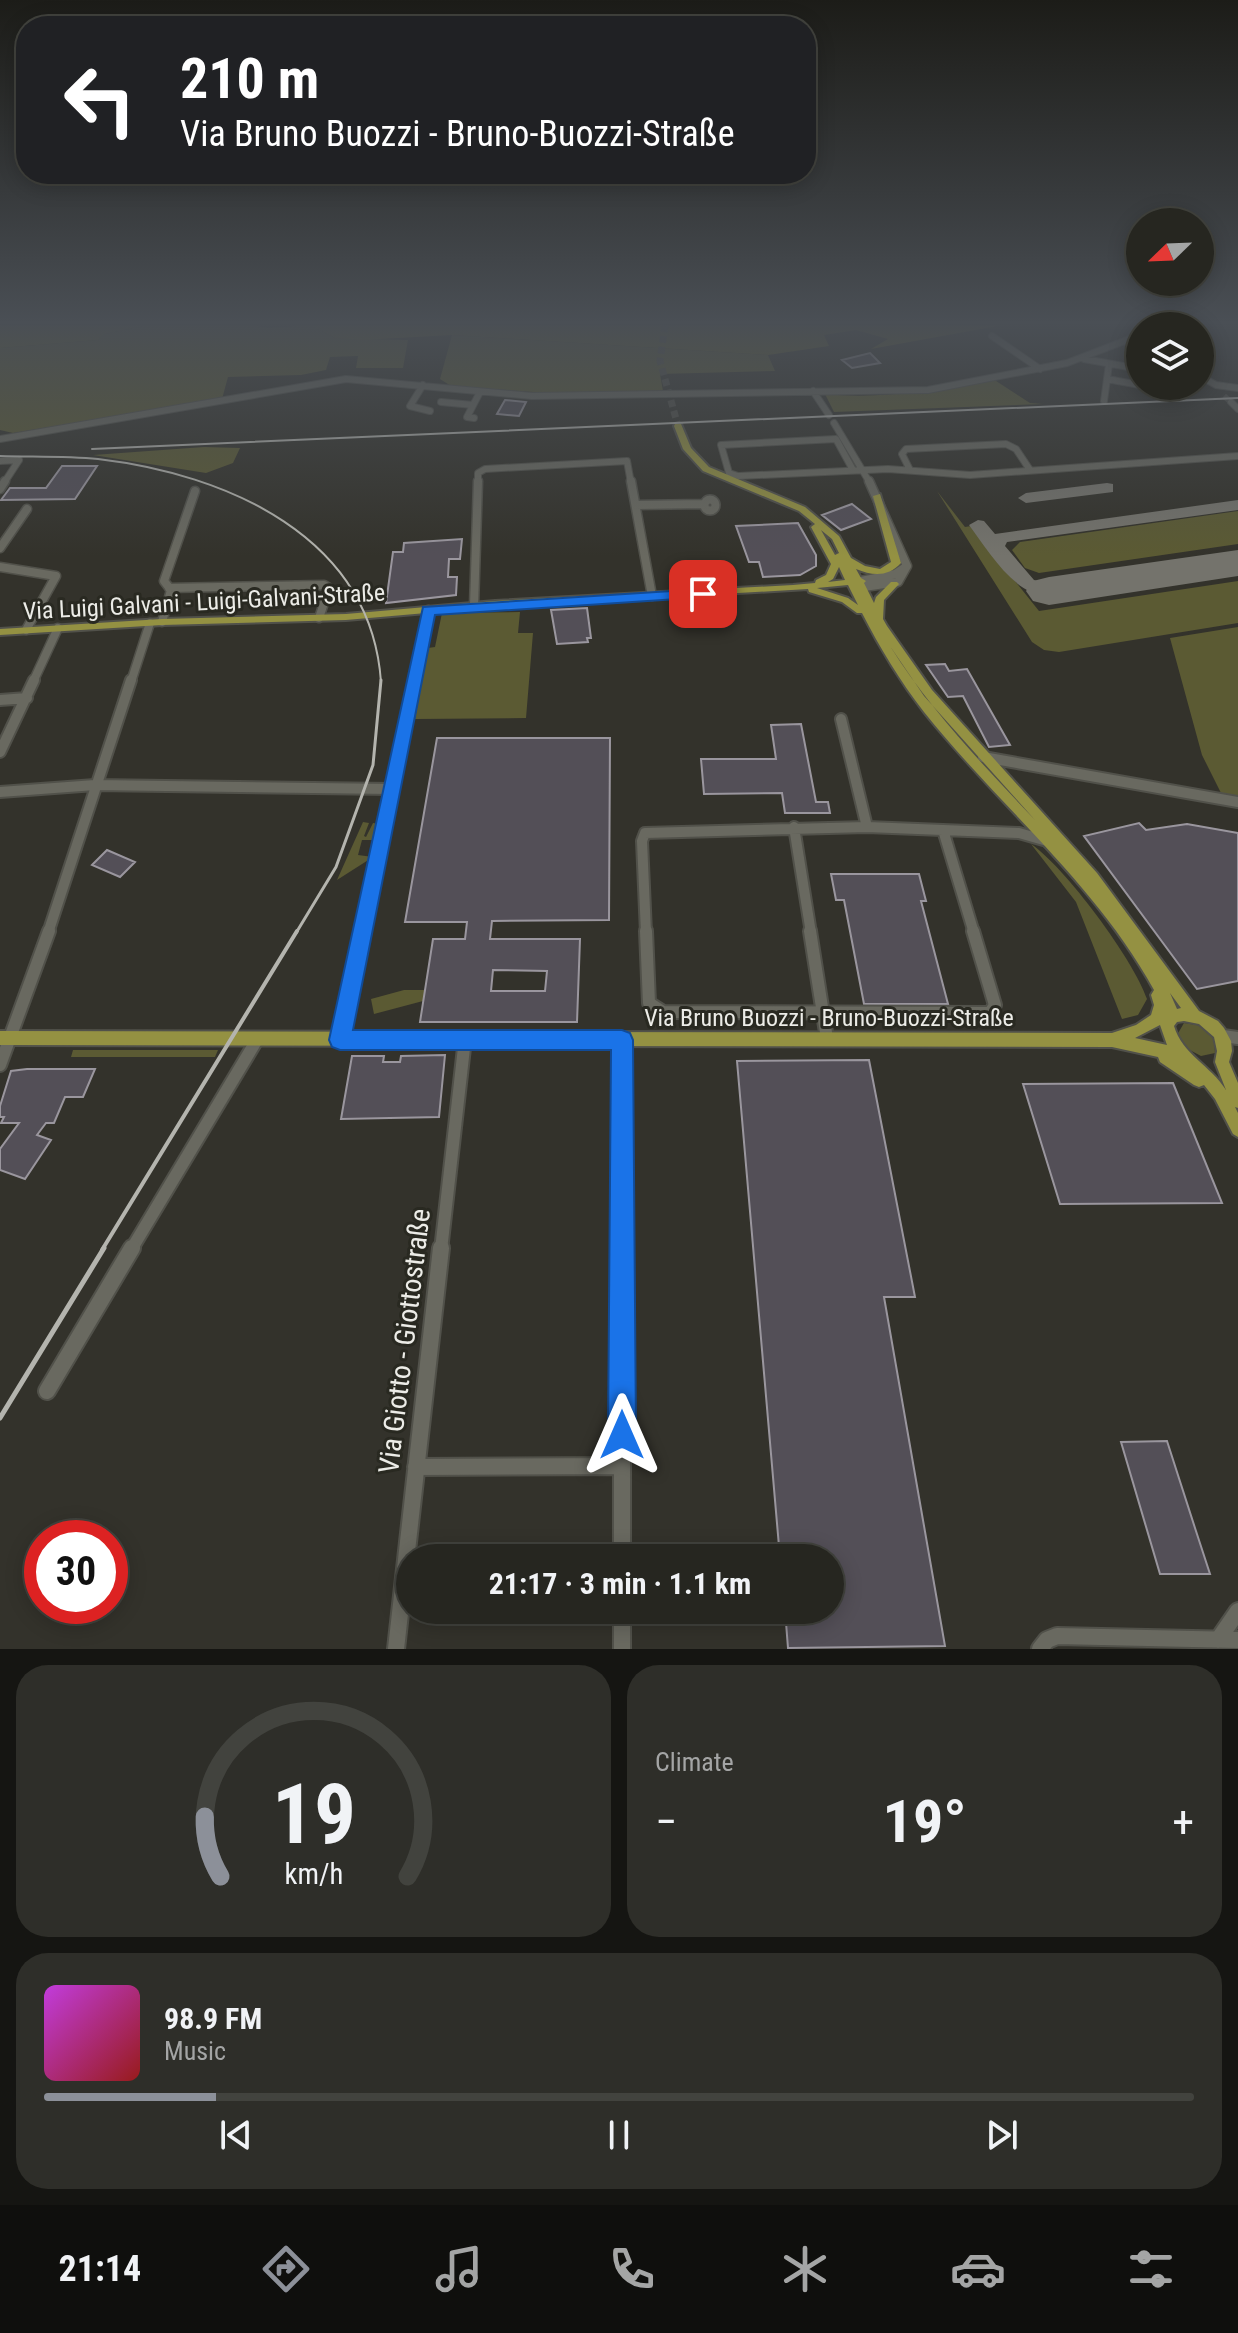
<!DOCTYPE html>
<html lang="en">
<head>
<meta charset="utf-8">
<style>
  body { margin:0; font-family:"Roboto Condensed",sans-serif; background:#2e2e29; color:#f1f3f6; height:100vh; display:flex; flex-direction:column; font-size:30px; white-space:nowrap }
  * { box-sizing:border-box; margin:0 }
  p { font-size:26px; color:#a4a5a5 }
  .icon { flex:none; width:44px; height:44px; fill:none; stroke:currentColor; stroke-width:2; stroke-linecap:round; stroke-linejoin:round }
  .map { position:relative; height:1649px; overflow:hidden }
  .drawer { display:flex; flex-direction:column; gap:16px; padding:16px; background:#151512; flex:1 }
  .drawer>* { flex:none }
  .guide { position:absolute; left:16px; top:16px; width:800px; height:168px; border-radius:32px; box-shadow:0 4px 20px #0003,0 0 0 2px #42433e; background:#202124; color:#fff; overflow:hidden }
  .needle { width:52px; rotate:247deg }
  .tools { position:absolute; left:1126px; top:208px; display:grid; gap:16px }
  .tools a { display:grid; place-items:center; width:88px; height:88px; border-radius:50%; background:#262620; box-shadow:0 4px 20px #0003,0 0 0 2px #42433e; font-size:40px }
  .speed { position:absolute; left:24px; top:1520px; display:flex; gap:16px; font-size:40px; font-weight:700; text-align:center }
  .speed>* { display:grid; place-content:center; width:104px; height:104px; border-radius:50%; background:#262620; box-shadow:0 4px 20px #0003,0 0 0 2px #42433e; line-height:1 }
  .speed .limit { border:12px solid #d22; background:#fff; color:#111 }
  .pin { position:absolute; display:grid; place-items:center; width:68px; height:68px; color:#fff; margin:-34px; border-radius:16px; box-shadow:0 4px 12px #0006 }
  .me { position:absolute; width:88px; margin:-44px; rotate:0deg; stroke-linejoin:round; filter:drop-shadow(0 0 6px #0008) }
  .turn { display:flex; align-items:center; gap:28px; height:168px; padding:0 32px; font-size:36px }
  .turn .icon { width:104px; height:104px; stroke-width:2.5 }
  .turn b { display:block; font-size:56px; line-height:68px }
  .big { font-size:60px; font-weight:700; line-height:1.1 }
  .drawer .widget { flex:1; display:flex; flex-direction:column; justify-content:center; gap:12px; min-width:0; padding:0 28px; border-radius:32px; background:#2e2e29 }
  .drawer .dial { align-items:center; gap:0 }
  .dial svg { height:208px; overflow:visible; fill:none; stroke:#42433e; stroke-width:7; stroke-linecap:round; text-anchor:middle }
  .dial text { fill:#f1f3f6; stroke:none }
  .song { display:flex; align-items:center; gap:24px }
  .cover { width:96px; height:96px; border-radius:12px; background:linear-gradient(135deg,hsl(290 70% 55%),hsl(0 70% 35%)) }
  .played { height:8px; border-radius:4px; background:linear-gradient(90deg,#8c9099 15%,#42433e 15%) }
  .keys { display:flex; justify-content:space-around; direction:ltr }
  .heat { display:flex; justify-content:space-between; align-items:center; font-size:44px; direction:ltr }
  .drawer .tiles { flex:1; display:grid; gap:16px; grid-template-columns:1fr 1fr }
  .widget:last-child { grid-column:span 2 }
  .trip { position:absolute; left:396px; top:1544px; width:448px; height:80px; border-radius:40px; background:#262620; box-shadow:0 4px 20px #0003,0 0 0 2px #42433e; font-weight:700; line-height:80px; text-align:center }
  .menu { display:flex; height:128px; justify-content:space-around; align-items:center; background:#0f0f0d; color:#a4a5a5 }
  .menu .icon { width:56px; height:56px }
  .menu .active { color:#8c9099 }
  .menu b { font-size:36px; color:#f1f3f6 }
  .map>svg:first-child { display:block }
  .green { fill:#5b5a33 }
  .forest { fill:#64612a }
  .lines { fill:none; stroke-linecap:round; stroke-linejoin:round }
  .taxiway { fill:#74736c; fill-rule:evenodd }
  .runway { fill:#74736c; fill-rule:evenodd }
  .building { fill:#534f57; stroke:#9a969e; stroke-width:2; fill-rule:evenodd }
  .minor-tunnel { stroke:#4f4e47; stroke-width:6; stroke-dasharray:6 3; stroke-linecap:butt }
  .major-tunnel { stroke:#4f4e47; stroke-width:7; stroke-dasharray:7 4; stroke-linecap:butt }
  .minor-far4-casing { stroke:#51514a; stroke-width:8 }
  .minor-far3-casing { stroke:#51514a; stroke-width:11 }
  .minor-far2-casing { stroke:#51514a; stroke-width:14 }
  .minor-far1-casing { stroke:#51514a; stroke-width:16 }
  .minor-casing { stroke:#51514a; stroke-width:20 }
  .major-casing { stroke:#51514a; stroke-width:4 }
  .minor-far4 { stroke:#696960; stroke-width:6 }
  .minor-far3 { stroke:#696960; stroke-width:8 }
  .minor-far2 { stroke:#696960; stroke-width:10 }
  .minor-far1 { stroke:#696960; stroke-width:12 }
  .minor { stroke:#696960; stroke-width:16 }
  .major { fill:#949142; fill-rule:evenodd }
  .rail-far3 { stroke:#b4b4ae; stroke-width:2 }
  .rail-far2 { stroke:#b4b4ae; stroke-width:3 }
  .rail-far1 { stroke:#b4b4ae; stroke-width:4 }
  .rail { stroke:#b4b4ae; stroke-width:5 }
  .route { fill:#1a73e8; stroke:#114b97; stroke-width:2 }
  .labels { text-anchor:middle; stroke-width:6; stroke-linejoin:round; paint-order:stroke }
  .street-label { font-size:24px; fill:#ecece7; stroke:#292921 }
  .near-street-label { font-size:28px; fill:#ecece7; stroke:#292921 }
</style>
</head>
<body>
<div class="map">
<svg width="1238" height="1649" viewBox="0 0 1238 1649">
  <rect width="100%" height="100%" fill="#33322b"/>
  <path class="green" d="M149,325H252L268,328L310,325L335,338L408,340L403,368H356L358,356L330,357L326,370L301,375L228,377L222,399L13,433L0,430V348L98,340L104,334Z
    M452,335L768,355L775,371L660,374L663,391L547,393L451,386L440,379Z
    M993,379L1030,403L1043,404L834,412L825,394C882,400 937,389 993,379Z
    M204,447L240,448L233,463L206,473L93,455Z
    M937,491L965,527L971,526L978,535L1039,611L1238,581V623L1059,652L1044,650L1032,642Z
    M1238,511V544L1039,573L1025,568L1012,550L1020,542Z
    M520,612L518,633H533L526,718L415,719L428,648L435,647L442,613Z
    M1238,627V796L1221,793L1202,755L1170,638Z
    M363,822L369,823L364,836L366,837L373,823L381,824L377,840H362L358,855L373,857L337,880Z
    M1031,844C1065,867 1134,960 1147,999L1138,1015L1122,1019L1076,902Z
    M404,990H425L423,1001L374,1014L371,999Z
    M1184,1023L1203,1026L1214,1035L1215,1053L1201,1056L1184,1047L1177,1035Z
    M73,1050H218L215,1057H71Z"/>
  <path class="forest" d="M0,325H148L104,334L98,340L0,348Z
    M310,325H1003L871,349L888,339L856,330L824,335L829,346L768,355L452,335L362,340L335,338Z"/>
  <g class="lines">
    <path class="taxiway" d="M1107,483L1113,484V492L1026,503L1018,498L1026,493Z
      M1238,500V510L1007,542L1005,546L1034,580L1056,587V595C1019,604 988,550 969,525L978,520L984,521L995,534Z"/>
    <path class="runway" d="M1238,550V576L1049,605L1033,601L1026,591L1033,581L1049,577Z"/>
  </g>
  <path class="building" d="M870,353L880,363L852,368L842,360Z
    M505,400L526,402L519,416L497,414Z
    M62,466H97L75,499L1,500L10,488H46Z
    M852,504L871,519L841,530L822,515Z
    M798,523L816,555V566L800,575L763,577L759,562H749L736,526Z
    M462,539L460,559H449L448,577H457L456,595L386,603L393,552H403L404,543Z
    M587,608L591,638H587L588,642L557,644L551,610Z
    M945,664L949,671L967,669L1010,745L989,747L963,696L948,697L926,665Z
    M801,724L816,802H828L830,813H785L782,793L704,794L701,759H776L771,725Z
    M437,738H610L609,920L492,921L490,939H580L577,1022H420L433,939H465L467,922H405ZM493,970L547,971L545,991H491Z
    M1139,823L1146,830L1187,824L1238,833V981L1197,989L1084,836Z
    M107,850L135,862L120,877L92,865Z
    M831,874H919L926,901H921L948,1004H864L844,900H836Z
    M445,1055L439,1117L341,1119L352,1056H384L383,1062H400L401,1056Z
    M869,1060L915,1297H884L945,1646L788,1648L785,1610H830V1558H780L737,1061Z
    M27,1069H95L83,1097H65L54,1123H46L37,1135L51,1140L25,1179L0,1170V1149L19,1123H1L4,1117H0V1106L11,1071Z
    M1173,1083L1222,1203L1060,1204L1023,1084Z
    M1167,1441L1195,1528L1210,1574H1160L1121,1442Z"/>
  <g class="lines">
    <path class="minor-tunnel" d="M1224,396L1231,402"/>
    <path class="major-tunnel" d="M665,325L660,361L678,426"/>
    <defs>
      <path id="minor-far4" d="M1173,326L1178,325
        M992,336L1040,369
        M1084,359L1140,369
        M1200,376L1216,385L1238,388
        M1107,379L1140,385
        M423,385L410,406L430,411
        M1147,386L1162,388
        M813,391L829,415
        M1104,401L1109,364
        M441,402L473,405
        M1231,402L1238,409
        M474,418L467,417L480,392
        M834,423L870,483
        M0,439L346,379L532,396L928,390L1067,363L1140,335
        M0,461L19,460
        M853,470L836,439L721,445L729,473L738,476L888,469L970,475L1238,456
        M910,470L902,454L906,449L1006,444L1016,449L1030,470
        M4,483L19,460
        M478,483V473L485,469L627,461L631,483"/>
      <path id="minor-far3" d="M631,481L652,596
        M869,481L907,566
        M0,489L5,481
        M704.5 505a5.5 5.5 0 1 1 11 0a5.5 5.5 0 1 1-11 0Z
        M636,505L703,504
        M0,548L27,509
        M0,567L56,576L26,630
        M861,581L895,574L907,566
        M864,587L898,582L907,566
        M169,588L324,585L329,588L319,618
        M474,606L478,481
        M162,622L171,590L164,581L195,491
        M33,682L58,628
        M131,682L150,623
        M413,682L428,610"/>
      <path id="minor-far2" d="M0,700L27,698
        M841,719L867,827
        M0,752L34,680
        M983,757L1238,802
        M0,792L95,785L392,789
        M794,827L811,933
        M943,830L1019,833L1047,841
        M943,830L974,933
        M48,933L131,680
        M362,933L414,680
        M646,933L642,841L645,833L867,827L943,830"/>
      <path id="minor-far1" d="M646,931L649,1003L663,1012L990,1013L995,1005L973,931
        M810,931L827,1039
        M1223,1036L1238,1038
        M340,1040L362,931
        M622,1040V1250
        M0,1065L49,931
        M131,1250L258,1038
        M441,1250L465,1039"/>
      <path id="minor" d="M622,1248V1558
        M47,1391L132,1248
        M416,1467L622,1466
        M622,1610V1649
        M1218,1640L1238,1611
        M396,1649L441,1248
        M1040,1649L1047,1640L1057,1636L1238,1640"/>
      <path id="major" d="M675,424H681L691,448L709,467L805,507L839,536L851,558L865,566L880,569L891,562L873,496L880,494L901,563C888,577 873,576 856,569L861,578L866,581L864,583L874,603L876,597L891,582H897L899,584L884,600L883,619L887,626L932,690L1097,873L1199,1011L1218,1021L1224,1028L1231,1041L1232,1051L1229,1062L1238,1083V1108L1235,1107L1238,1113V1137L1233,1134L1215,1099L1204,1085L1199,1087L1194,1085L1160,1062L1158,1057L1112,1047L0,1045V1031L1112,1033L1136,1025L1151,1015L1154,1005L1151,995L1154,990C1096,884 999,806 924,712C900,681 880,648 862,613H857L842,602L809,592L808,589L495,607L346,620L162,625L0,635V629L162,619L346,614L495,601L793,585L815,583L816,580L826,575L831,564L811,527L815,524L799,511L703,471L683,449L674,426ZM821,530L832,539L839,553L835,555ZM839,567L845,580L828,582L833,579ZM848,585L858,605L848,598L817,588ZM890,646L924,696L1035,820C983,765 931,711 890,646ZM1170,993L1181,1008L1177,1009ZM1184,1021L1199,1024L1214,1037L1217,1051L1215,1062L1226,1090C1211,1066 1182,1054 1174,1026L1177,1022ZM1160,1025L1167,1045L1135,1038Z"/>
    </defs>
    <use href="#minor-far4" class="minor-far4-casing"/>
    <use href="#minor-far3" class="minor-far3-casing"/>
    <use href="#minor-far2" class="minor-far2-casing"/>
    <use href="#minor-far1" class="minor-far1-casing"/>
    <use href="#minor" class="minor-casing"/>
    <use href="#major" class="major-casing"/>
    <use href="#minor-far4" class="minor-far4"/>
    <use href="#minor-far3" class="minor-far3"/>
    <use href="#minor-far2" class="minor-far2"/>
    <use href="#minor-far1" class="minor-far1"/>
    <use href="#minor" class="minor"/>
    <use href="#major" class="major"/>
    <path class="rail-far3" d="M92,449L1238,398
      M0,456C32,457 66,456 98,459C226,474 371,536 381,682"/>
    <path class="rail-far2" d="M296,933L336,867L373,765L381,680"/>
    <path class="rail-far1" d="M102,1250L297,931"/>
    <path class="rail" d="M0,1418L104,1248"/>
  </g>
  <linearGradient id="sky" x2="0" y2="1"><stop stop-color="#1c1c18"/><stop offset="0.58" stop-color="#4a4f55"/><stop offset="1" stop-color="#4a4f55" stop-opacity="0"/></linearGradient>
  <rect width="1238" height="556" fill="url(#sky)"/>
  <path class="route" d="M703,589L711,594L708,597L435,615L353,1030H622L630,1033L633,1040L636,1435L632,1445L622,1449L612,1445L608,1435L611,1050H340L332,1047L329,1040L423,607Z"/>
  <g class="labels">
    <g class="street-label">
      <text transform="translate(204 602) rotate(-3)" y="8">Via Luigi Galvani - Luigi-Galvani-Straße</text>
      <text x="829" y="1026">Via Bruno Buozzi - Bruno-Buozzi-Straße</text>
    </g>
    <g class="near-street-label">
      <text transform="translate(404 1341) rotate(-83)" y="10">Via Giotto - Giottostraße</text>
    </g>
  </g>
</svg>
<div class="tools">
<a><svg class="needle" viewBox="-14 -14 28 28"><path d="M0-13l5 13h-10z" fill="#e53935"/><path d="M0 13l5-13h-10z" fill="#a4a5a5"/></svg></a>
<a><svg class="icon" aria-label="layers" viewBox="0 0 24 24"><path d="M12 4l9 5-9 5-9-5zM3 14l9 5 9-5"/></svg></a>
</div>
<div class="speed"><div class="limit">30</div></div>
<div class="pin" style="left:703px;top:594px;background:#d93025"><svg class="icon" aria-label="arrive" viewBox="0 0 24 24"><path d="M6 21V4h12l-3 4 3 4H6"/></svg></div>
<svg class="me" style="left:622px;top:1435px" viewBox="-20 -20 40 40"><path d="M0-17L14 15 0 8-14 15z" fill="#1a73e8" stroke="#fff" stroke-width="4"/></svg>
<div class="trip">21:17 · 3 min · 1.1 km</div>
<div class="guide">
<div class="turn"><svg class="icon" aria-label="left" viewBox="0 0 24 24"><path d="M17 20v-9H6M10 6l-5 5 5 5"/></svg><div><b>210 m</b>Via Bruno Buozzi - Bruno-Buozzi-Straße</div></div>
</div>
</div>
<section class="drawer">
<div class="tiles">
<div class="widget dial"><svg viewBox="0 0 100 80">
<path d="M14 69A42 42 0 1 1 86 69"/>
<path d="M14 69A42 42 0 0 1 8 46" stroke="#8c9099"/>
<text x="50" y="56" font-size="32" font-weight="700">19</text>
<text x="50" y="72" font-size="11">km/h</text>
</svg></div>
<div class="widget"><p>Climate</p>
<div class="heat"><a>−</a><b class="big">19°</b><a>+</a></div>
</div>
<div class="widget">
<div class="song"><i class="cover"></i><div><b>98.9 FM</b><p>Music</p></div></div>
<div class="played"></div>
<div class="keys"><svg class="icon" aria-label="previous" viewBox="0 0 24 24"><path d="M18 5L8 12l10 7zM5 5v14"/></svg><svg class="icon" aria-label="pause" viewBox="0 0 24 24"><path d="M8 5v14M16 5v14"/></svg><svg class="icon" aria-label="next" viewBox="0 0 24 24"><path d="M6 5l10 7-10 7zM19 5v14"/></svg></div>
</div>
</div>
</section>
<nav class="menu">
<b>21:14</b>
<svg class="icon active" aria-label="directions" viewBox="0 0 24 24"><path d="M12 3l9 9-9 9-9-9zM9 14v-3h6M13 9l2 2-2 2"/></svg>
<svg class="icon" aria-label="music" viewBox="0 0 24 24"><path d="M9 18V5l10-2v13"/><circle cx="6" cy="18" r="3"/><circle cx="16" cy="16" r="3"/></svg>
<svg class="icon" aria-label="phone" viewBox="0 0 24 24"><path d="M5 4h4l2 5-3 2q2 4 5 5l2-3 5 2v4C11 20 4 13 5 4z"/></svg>
<svg class="icon" aria-label="climate" viewBox="0 0 24 24"><path d="M12 3v18M4 7l16 10M4 17L20 7"/></svg>
<svg class="icon" aria-label="car" viewBox="0 0 24 24"><path d="M5 17H2v-5l4-1 3-4h7l3 4 3 1v5h-3M9 17h6M6 11h13"/><circle cx="7" cy="17" r="2"/><circle cx="17" cy="17" r="2"/></svg>
<svg class="icon" aria-label="filters" viewBox="0 0 24 24"><path d="M4 7h16M4 17h16"/><circle cx="9" cy="7" r="2"/><circle cx="15" cy="17" r="2"/></svg>
</nav>
</body>
</html>
